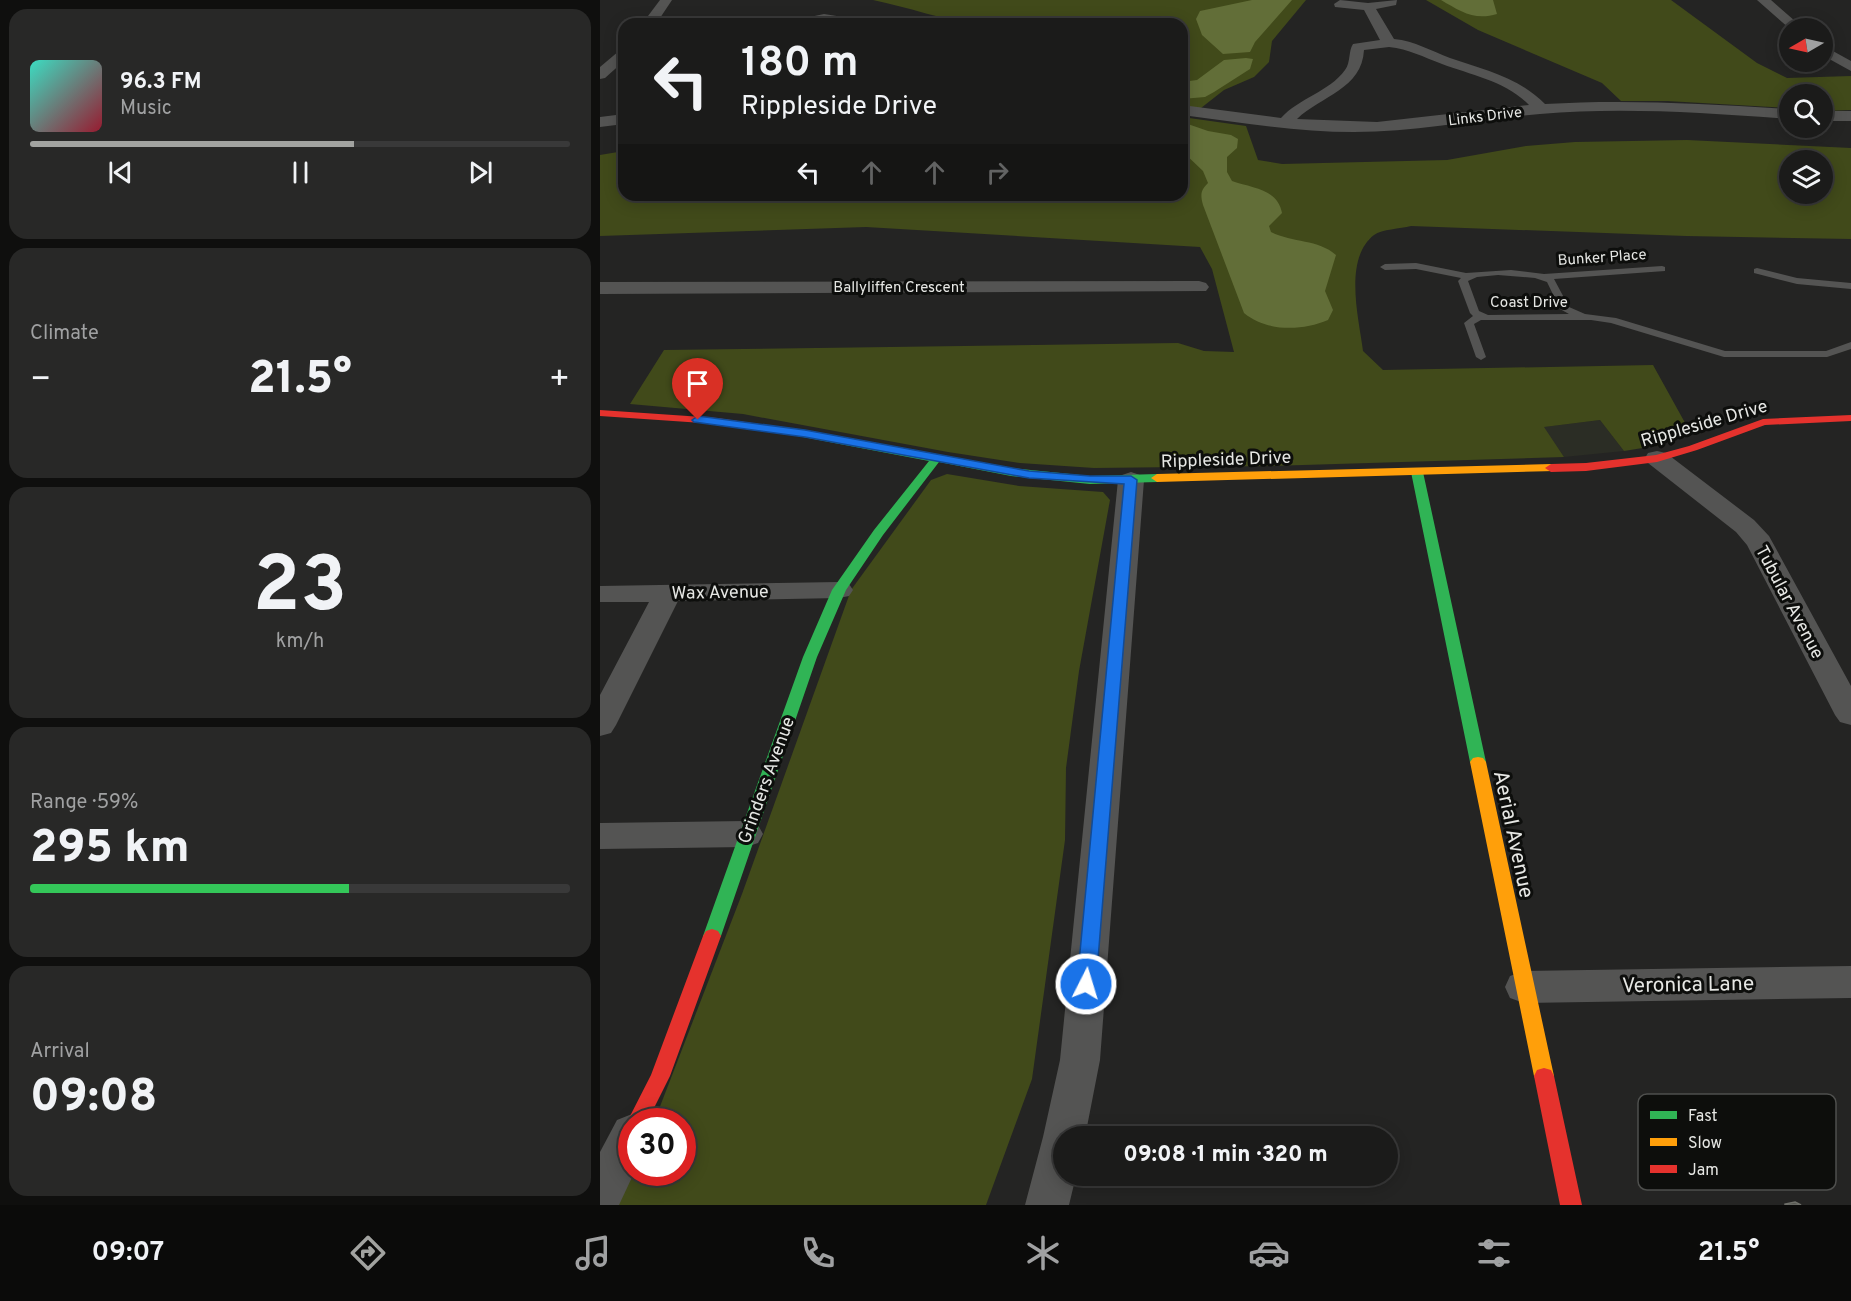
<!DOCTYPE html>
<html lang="en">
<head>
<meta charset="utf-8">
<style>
  body { margin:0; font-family:Overpass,sans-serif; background:#282827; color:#f1f3f6; height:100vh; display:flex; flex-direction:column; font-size:22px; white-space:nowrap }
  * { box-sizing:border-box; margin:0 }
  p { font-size:20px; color:#a0a1a2 }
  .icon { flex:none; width:33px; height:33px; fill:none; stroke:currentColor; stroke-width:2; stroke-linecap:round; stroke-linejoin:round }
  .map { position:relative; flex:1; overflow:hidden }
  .drawer { display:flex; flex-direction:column; gap:9px; padding:9px; background:#0f0f0e; width:600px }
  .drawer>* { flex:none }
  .hud { position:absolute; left:18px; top:18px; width:570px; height:183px; border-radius:18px; box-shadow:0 3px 15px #0003,0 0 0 2px #393939; background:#1b1b1a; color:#f1f3f6; overflow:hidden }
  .needle { width:39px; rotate:261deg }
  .tools { position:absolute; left:1179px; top:18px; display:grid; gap:12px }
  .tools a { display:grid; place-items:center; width:54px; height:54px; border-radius:50%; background:#1b1b1a; box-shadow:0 3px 15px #0003,0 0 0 2px #393939; font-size:30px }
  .speed { position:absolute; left:18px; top:1108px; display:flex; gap:12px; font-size:30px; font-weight:700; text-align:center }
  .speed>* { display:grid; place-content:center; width:78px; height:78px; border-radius:50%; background:#1b1b1a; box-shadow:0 3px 15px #0003,0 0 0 2px #393939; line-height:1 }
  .speed .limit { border:9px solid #d22; background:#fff; color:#111 }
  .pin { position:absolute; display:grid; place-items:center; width:51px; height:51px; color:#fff; margin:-62px -26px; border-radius:50% 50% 50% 0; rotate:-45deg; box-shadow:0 0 6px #0007 }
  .pin .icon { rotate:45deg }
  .me { position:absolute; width:66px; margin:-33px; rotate:5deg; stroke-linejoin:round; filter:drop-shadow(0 0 4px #0008) }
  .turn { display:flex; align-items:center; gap:21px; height:126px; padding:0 24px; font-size:27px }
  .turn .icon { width:78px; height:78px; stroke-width:2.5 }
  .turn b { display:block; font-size:42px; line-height:51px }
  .lanes { display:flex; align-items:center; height:57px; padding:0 24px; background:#0003; justify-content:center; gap:30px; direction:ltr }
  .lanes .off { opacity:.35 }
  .big { font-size:45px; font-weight:800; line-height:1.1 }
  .drawer .card { flex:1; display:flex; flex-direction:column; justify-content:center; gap:9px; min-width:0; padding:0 21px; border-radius:18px; background:#282827 }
  .drawer .dial { align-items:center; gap:0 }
  .dial b { font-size:78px; line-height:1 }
  .song { display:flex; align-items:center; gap:18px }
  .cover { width:72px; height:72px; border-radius:9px; background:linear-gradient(135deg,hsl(170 70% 55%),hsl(350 70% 35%)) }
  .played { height:6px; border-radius:3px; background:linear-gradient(90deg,#a2a3a0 60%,#393939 60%) }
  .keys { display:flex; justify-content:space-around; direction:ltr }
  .heat { display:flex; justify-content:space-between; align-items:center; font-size:33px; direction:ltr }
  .charge { height:9px; border-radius:4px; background:linear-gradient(90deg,#34c759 59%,#393939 0) }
  .trip { position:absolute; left:453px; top:1126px; width:345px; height:60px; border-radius:30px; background:#1b1b1a; box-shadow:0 3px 15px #0003,0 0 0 2px #393939; font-weight:800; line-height:60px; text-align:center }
  .dock { display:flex; height:96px; justify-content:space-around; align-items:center; background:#0b0b0a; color:#a0a1a2 }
  .dock .icon { width:42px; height:42px }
  .dock .selected { color:#a2a3a0 }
  .dock b { font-size:27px; color:#f1f3f6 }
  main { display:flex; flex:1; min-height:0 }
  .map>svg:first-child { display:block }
  .built { fill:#2b2d25 }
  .green { fill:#414a1a; fill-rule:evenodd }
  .water { fill:#626e38 }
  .building { fill:#575852; stroke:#6e6f69; stroke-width:1.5 }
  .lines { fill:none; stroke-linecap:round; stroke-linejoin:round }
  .lane { fill:#545453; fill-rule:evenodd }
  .street { fill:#545453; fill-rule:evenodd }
  .fast { fill:#30b455; fill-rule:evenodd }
  .slow { fill:#ff9f0a; fill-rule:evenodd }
  .jam { fill:#e5322d; fill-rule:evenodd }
  .route { fill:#1a73e8; stroke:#114b97; stroke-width:1.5 }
  .labels { text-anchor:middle; stroke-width:6; stroke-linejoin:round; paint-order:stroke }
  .far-street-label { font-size:15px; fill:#e6e7e4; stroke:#0d0e0c }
  .street-label { font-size:18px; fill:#e6e7e4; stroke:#0d0e0c }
  .near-street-label { font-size:21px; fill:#e6e7e4; stroke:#0d0e0c }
  .key { fill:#0d0e0c; stroke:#4e4f4d; stroke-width:1.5 }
  .key-label { font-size:16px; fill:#e6e7e4 }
</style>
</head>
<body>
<main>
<section class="drawer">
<div class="card">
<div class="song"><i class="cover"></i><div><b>96.3 FM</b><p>Music</p></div></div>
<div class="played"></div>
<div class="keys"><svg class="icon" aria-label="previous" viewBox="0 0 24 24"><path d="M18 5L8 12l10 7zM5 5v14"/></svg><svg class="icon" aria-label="pause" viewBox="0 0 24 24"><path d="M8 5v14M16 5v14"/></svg><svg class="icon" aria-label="next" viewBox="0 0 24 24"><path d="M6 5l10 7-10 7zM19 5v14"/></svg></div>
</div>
<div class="card"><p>Climate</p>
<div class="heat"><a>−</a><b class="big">21.5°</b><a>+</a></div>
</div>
<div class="card dial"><b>23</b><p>km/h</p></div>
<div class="card"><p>Range · 59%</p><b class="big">295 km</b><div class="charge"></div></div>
<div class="card"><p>Arrival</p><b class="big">09:08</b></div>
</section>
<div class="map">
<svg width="1251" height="1205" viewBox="0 0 1251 1205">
  <rect width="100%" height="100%" fill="#242423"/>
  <path class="built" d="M1000,420L1024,451L964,457L943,427Z"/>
  <path class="green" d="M273,0H706L672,41L669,62L654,77L624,90L601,108H582V24H377C342,20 308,7 273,0Z
    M826,0H1071L1157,63L1187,78L1251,76V110L1223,111L1222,94H1190L1189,108L1067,101H1021L1002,83L878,30Z
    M582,117L646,126L658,160L682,164L847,160L926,146L975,142L1087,140L1251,148V239L1086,236L811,226C800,229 782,229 774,235C743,259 759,319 763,351L783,370L1053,365L1089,430L1061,445L1024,451L1000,420L944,427L964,457L668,466L494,468L420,463L348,452L143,414L30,404L64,350L578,343L604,351L634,352L612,269L600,247L266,227L0,236V155L24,151V195H582ZM1190,160H1222V194H1190Z
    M347,474L419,486L503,492L510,500L479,671L466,768L465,840L432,1079L386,1205H14L32,1173H82V1122H54L142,894L251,590L331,480Z"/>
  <path class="water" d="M652,0H692L655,42L650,52L623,54L602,35L596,19L600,11Z
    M841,0H893L897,14C874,21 860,11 841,0Z
    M646,58L653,59L650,69L614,92L605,97L582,99V82L597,80L624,60Z
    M582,122L608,131L631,135L638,139L637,148L627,157V172L632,181C652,188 678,189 682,213L669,226L671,232C693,243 718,239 736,255L725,291L733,310L728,320C702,331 667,332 644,313L603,205C600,194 601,190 608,183L603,171L582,151Z"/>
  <path class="building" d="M1195,1202L1201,1205H1185V1204Z"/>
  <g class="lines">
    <path class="lane" d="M816,263L866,273L911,270L944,274L1062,266L1065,267V271L954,279L969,307L985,314L1016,318L1125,351H1226L1251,342V349L1227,357H1124L1011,323L991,320H881L874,324L886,357L881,360L876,357L864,323L873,316L870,313L858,281L861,278L816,269L785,270L780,267L785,264ZM898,275L935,278L947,282L960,309L969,314L888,315L879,311L868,281L877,277Z
      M1157,268L1197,278L1251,283V289L1197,284L1154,273V269Z"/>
    <path class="street" d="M60,0H72L56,24H42Z
      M740,0L768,3L797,0L796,5L776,9L794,39C815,41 831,51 850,58C884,70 919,77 945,104C1027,99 1108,104 1190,109V119C1106,113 1023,107 940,114C878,119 816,132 754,132C696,132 639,122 582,115V105L681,118C699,98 729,92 745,70C751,62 748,52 753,44L780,40L764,10L735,7L734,4ZM789,47C809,49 823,57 842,64C871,75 906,81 929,105L777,122L697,119C721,96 762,89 764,50Z
      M1157,0H1171L1203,28L1190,29Z
      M224,14L262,20L269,24L224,22L189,24L191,21Z
      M1222,45L1251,61V71L1222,55Z
      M24,50V61L5,78L0,79V67L19,51Z
      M1222,111H1251V121H1222Z
      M24,114V124L0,127V117Z
      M599,281L606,283L609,287L606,291L0,294V282Z
      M1057,451L1066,453L1154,520L1169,536L1251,686V725L1240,722L1235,715L1147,545L1136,532L1048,463L1045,458L1048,453Z
      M531,472L540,475L544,480L500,1060L485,1137H464V1176H476L469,1205H425L443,1137L460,1060L518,480L522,475Z
      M239,582L249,584L253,590L249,596L239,598L78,601L16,725L11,733L0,736V695L49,602H0V586Z
      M146,821L158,825L163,834L158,843L146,847L0,849V823Z
      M1251,966V998L924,1003L910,998L905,987L910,976L924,971Z
      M32,1114L48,1122H32V1173H34L19,1205H0V1152L17,1120Z"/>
    <path class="fast" d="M186,428L411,468L490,476L557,474L563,478L557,482L490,484L411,476L339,462L283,535L246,590L217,657L121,936L118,941L112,943L106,941L103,936L203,657L232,590L274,530L329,461L182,433V429Z
      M817,468L823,472L886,762L883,766H873L870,762L811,472Z"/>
    <path class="slow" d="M951,464L957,468L955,471L557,482L551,478L557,474Z
      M878,757L883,758L886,762L954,1076L951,1082L944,1084L937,1082L934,1076L870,762L873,758Z"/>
    <path class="jam" d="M0,410L117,418L186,428L192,431L186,434L117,424L0,416Z
      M1251,415V421L1165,425L1097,450L1057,462L986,471L951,472L945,468L951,464L986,463L1056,455L1089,446L1163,419Z
      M112,929L118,931L121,936L70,1076L47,1122H32L30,1128L27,1122L51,1075L103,936L106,931Z
      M944,1068L951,1070L954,1076L982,1205H960L934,1076L937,1070Z"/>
  </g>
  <path class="route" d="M98,416L205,430L429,471L490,476H531L537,480L496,984L493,990L486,992L480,990L477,984L524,484L429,478L205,437L94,422L92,420Z"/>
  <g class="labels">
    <g class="far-street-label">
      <text transform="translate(885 116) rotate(-7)" y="5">Links Drive</text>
      <text transform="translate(1002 257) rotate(-4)" y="5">Bunker Place</text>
      <text x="299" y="292">Ballyliffen Crescent</text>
      <text x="929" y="307">Coast Drive</text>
    </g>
    <g class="street-label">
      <text transform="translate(1104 423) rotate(-16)" y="6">Rippleside Drive</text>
      <text transform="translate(626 459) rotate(-2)" y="6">Rippleside Drive</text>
      <text transform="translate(120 592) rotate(-1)" y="6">Wax Avenue</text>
      <text transform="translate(1190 602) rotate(62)" y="6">Tubular Avenue</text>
      <text transform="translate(166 780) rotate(-70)" y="6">Grinders Avenue</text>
    </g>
    <g class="near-street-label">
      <text transform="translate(914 834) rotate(78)" y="7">Aerial Avenue</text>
      <text transform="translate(1088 984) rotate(-1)" y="7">Veronica Lane</text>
    </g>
  </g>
  <rect x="1038" y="1094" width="198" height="96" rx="9" class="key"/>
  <rect x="1050" y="1111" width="27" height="8" fill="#30b455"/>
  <rect x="1050" y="1138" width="27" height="8" fill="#ff9f0a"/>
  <rect x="1050" y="1165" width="27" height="8" fill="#e5322d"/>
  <g class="key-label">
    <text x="1088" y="1121">Fast</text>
    <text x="1088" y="1148">Slow</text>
    <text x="1088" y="1175">Jam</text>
  </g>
</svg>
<div class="tools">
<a><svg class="needle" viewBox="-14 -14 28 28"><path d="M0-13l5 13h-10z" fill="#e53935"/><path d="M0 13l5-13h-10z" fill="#a0a1a2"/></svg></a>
<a><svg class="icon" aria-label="search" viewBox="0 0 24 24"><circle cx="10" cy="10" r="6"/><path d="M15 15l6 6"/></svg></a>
<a><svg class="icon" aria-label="layers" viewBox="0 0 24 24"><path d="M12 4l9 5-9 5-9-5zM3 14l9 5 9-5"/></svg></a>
</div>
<div class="speed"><div class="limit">30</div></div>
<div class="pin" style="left:98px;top:420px;background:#d93025"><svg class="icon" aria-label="arrive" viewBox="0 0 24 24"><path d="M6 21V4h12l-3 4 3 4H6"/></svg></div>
<svg class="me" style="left:486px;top:984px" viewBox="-20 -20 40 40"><circle r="17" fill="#1a73e8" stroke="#fff" stroke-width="3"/><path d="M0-11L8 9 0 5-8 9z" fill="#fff"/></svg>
<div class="trip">09:08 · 1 min · 320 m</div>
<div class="hud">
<div class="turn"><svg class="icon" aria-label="left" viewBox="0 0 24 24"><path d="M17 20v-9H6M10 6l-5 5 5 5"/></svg><div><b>180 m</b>Rippleside Drive</div></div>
<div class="lanes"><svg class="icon" aria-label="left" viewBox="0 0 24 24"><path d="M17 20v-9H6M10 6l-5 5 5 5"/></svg><svg class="icon off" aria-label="ahead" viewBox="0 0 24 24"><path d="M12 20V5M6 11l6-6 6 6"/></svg><svg class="icon off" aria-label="ahead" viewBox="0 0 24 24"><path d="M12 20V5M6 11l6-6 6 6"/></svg><svg class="icon off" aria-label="right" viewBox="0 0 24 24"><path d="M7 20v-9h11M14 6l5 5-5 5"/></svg></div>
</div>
</div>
</main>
<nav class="dock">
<b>09:07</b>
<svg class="icon selected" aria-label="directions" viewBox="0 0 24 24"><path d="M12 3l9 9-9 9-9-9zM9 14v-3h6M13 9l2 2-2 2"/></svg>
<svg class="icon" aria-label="music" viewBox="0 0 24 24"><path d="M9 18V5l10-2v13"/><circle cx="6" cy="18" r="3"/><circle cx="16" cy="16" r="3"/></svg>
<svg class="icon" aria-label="phone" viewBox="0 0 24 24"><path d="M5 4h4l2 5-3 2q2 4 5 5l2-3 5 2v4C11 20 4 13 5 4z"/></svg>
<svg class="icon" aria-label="climate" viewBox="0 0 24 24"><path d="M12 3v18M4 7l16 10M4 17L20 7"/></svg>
<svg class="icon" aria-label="car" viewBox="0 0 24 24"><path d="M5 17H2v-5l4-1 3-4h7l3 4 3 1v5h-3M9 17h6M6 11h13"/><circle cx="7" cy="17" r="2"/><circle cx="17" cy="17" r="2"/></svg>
<svg class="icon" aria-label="filters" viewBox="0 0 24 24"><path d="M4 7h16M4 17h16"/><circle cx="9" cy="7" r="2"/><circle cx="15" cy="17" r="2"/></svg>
<b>21.5°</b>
</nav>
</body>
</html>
